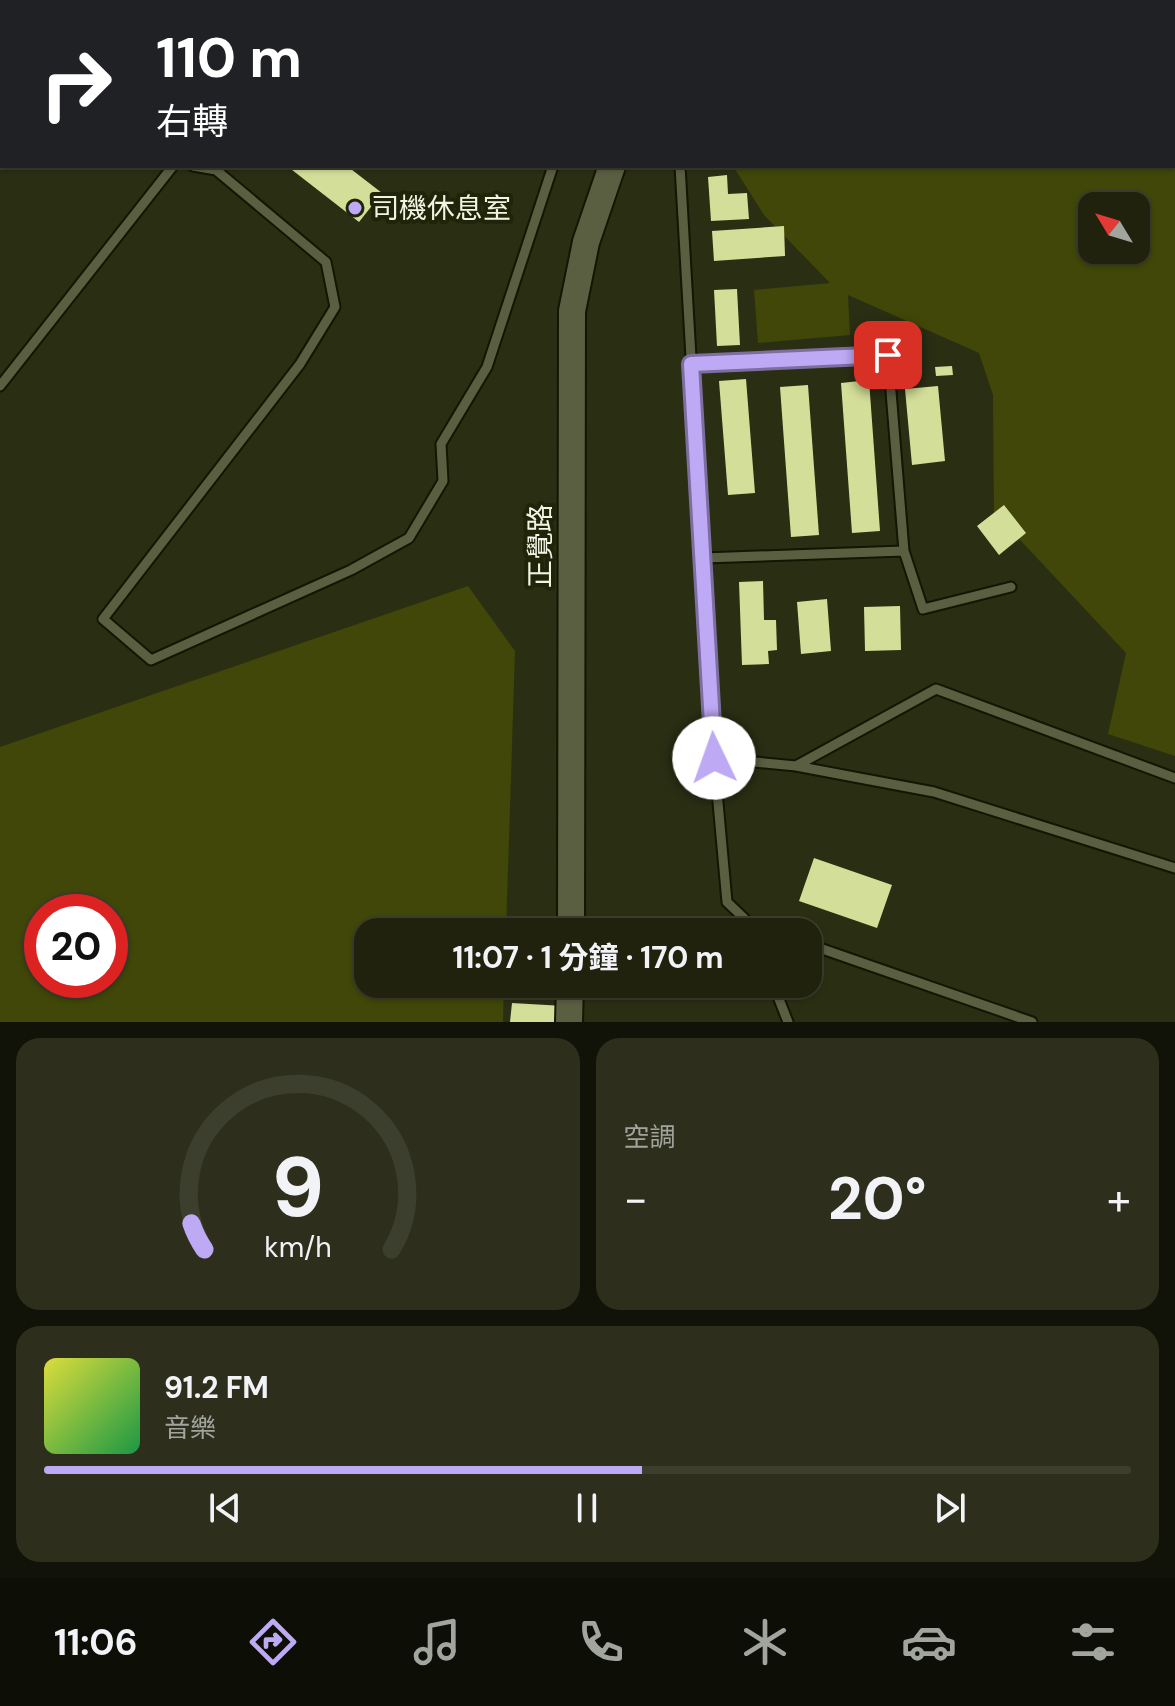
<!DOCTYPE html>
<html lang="zh-TW">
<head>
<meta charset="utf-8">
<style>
  body { margin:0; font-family:"DM Sans","Noto Sans TC",sans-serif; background:#2d2f1c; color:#f1f3f6; height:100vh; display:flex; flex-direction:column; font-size:30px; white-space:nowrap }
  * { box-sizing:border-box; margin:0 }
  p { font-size:26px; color:#a2a49e }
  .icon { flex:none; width:44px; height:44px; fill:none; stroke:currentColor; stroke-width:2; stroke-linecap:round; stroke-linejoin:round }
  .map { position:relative; height:1022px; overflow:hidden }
  .side { display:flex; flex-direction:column; gap:16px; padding:16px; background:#121308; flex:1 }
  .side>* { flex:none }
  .banner { position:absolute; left:0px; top:0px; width:1176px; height:168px; box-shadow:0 2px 6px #0004,0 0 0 2px #3d3f2e; background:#202124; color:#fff; overflow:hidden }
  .needle { width:52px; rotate:308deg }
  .fabs { position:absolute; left:1078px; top:192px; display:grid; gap:16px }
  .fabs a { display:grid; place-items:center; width:72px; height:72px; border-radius:16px; background:#20220e; box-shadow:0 2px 6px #0004,0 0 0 2px #3d3f2e; font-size:40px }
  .speed { position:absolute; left:24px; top:894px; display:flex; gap:16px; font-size:40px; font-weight:700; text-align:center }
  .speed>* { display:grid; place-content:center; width:104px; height:104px; border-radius:50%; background:#20220e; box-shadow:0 2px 6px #0004,0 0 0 2px #3d3f2e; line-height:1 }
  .speed .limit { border:12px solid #d22; background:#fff; color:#111 }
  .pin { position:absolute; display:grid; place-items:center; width:68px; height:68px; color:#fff; margin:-34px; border-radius:16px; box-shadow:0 4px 12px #0006 }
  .me { position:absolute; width:88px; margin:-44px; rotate:357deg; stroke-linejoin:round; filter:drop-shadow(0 0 6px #0008) }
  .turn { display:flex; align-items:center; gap:28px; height:168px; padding:0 24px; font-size:36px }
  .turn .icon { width:104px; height:104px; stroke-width:2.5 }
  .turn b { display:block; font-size:56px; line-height:68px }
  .big { font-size:60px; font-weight:700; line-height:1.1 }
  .side .tile { flex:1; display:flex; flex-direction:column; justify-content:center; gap:12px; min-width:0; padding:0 28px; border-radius:24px; background:#2d2f1c }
  .side .dial { align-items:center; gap:0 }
  .dial svg { height:208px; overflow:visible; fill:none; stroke:#3d3f2e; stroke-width:7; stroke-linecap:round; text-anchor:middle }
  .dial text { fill:#f1f3f6; stroke:none }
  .song { display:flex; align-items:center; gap:24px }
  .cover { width:96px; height:96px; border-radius:12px; background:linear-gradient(135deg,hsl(60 70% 55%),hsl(140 70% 35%)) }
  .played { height:8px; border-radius:4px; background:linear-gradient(90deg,#bea9f5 55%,#3d3f2e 55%) }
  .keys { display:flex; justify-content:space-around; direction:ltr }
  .heat { display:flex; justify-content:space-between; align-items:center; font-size:44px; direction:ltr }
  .side .tiles { flex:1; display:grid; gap:16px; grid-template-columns:1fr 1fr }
  .tile:last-child { grid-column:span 2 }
  .trip { position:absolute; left:354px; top:918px; width:468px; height:80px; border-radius:24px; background:#20220e; box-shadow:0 2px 6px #0004,0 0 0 2px #3d3f2e; font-weight:700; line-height:80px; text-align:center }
  .dock { display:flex; height:128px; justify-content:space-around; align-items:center; background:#0d0e06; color:#a2a49e }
  .dock .icon { width:56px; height:56px }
  .dock .active { color:#bea9f5 }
  .dock b { font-size:36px; color:#f1f3f6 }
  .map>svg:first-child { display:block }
  .green { fill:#404708; fill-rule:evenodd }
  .building { fill:#d3df99 }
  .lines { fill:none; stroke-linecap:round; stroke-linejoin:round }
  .lane-casing { stroke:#131600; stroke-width:13 }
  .secondary-casing { stroke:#131600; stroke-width:30 }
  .lane { stroke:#5a5f42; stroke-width:9 }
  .secondary { stroke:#5a5f42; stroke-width:26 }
  .route-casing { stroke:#7c6e9f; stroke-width:20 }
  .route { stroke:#bea9f5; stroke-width:14 }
  .poi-dot { fill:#bea9f5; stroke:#202409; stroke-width:3 }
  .labels { text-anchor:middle; stroke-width:8; stroke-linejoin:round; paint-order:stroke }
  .poi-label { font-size:28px; fill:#f0f4e3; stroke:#202409; text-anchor:start }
  .street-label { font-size:28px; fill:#f0f4e3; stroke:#202409 }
</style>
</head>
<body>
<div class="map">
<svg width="1175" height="1022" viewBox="0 0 1175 1022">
  <rect width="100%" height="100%" fill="#2a2e13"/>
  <path class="green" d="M650,0H1175V756L1108,734L1126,653L994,512L993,395L979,353L848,295L850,335L758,343L754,290L830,283L764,215L733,166H1174V2ZM1092,206H1136V250H1092Z
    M468,586L515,651L506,932H368V984H504L503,1022H0V747ZM42,912H110V980H42Z"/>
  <path class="building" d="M287,166H347L382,193L359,222Z
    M727,175L728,194L747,193L749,219L711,221L708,177Z
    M784,226L785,256L714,261L712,231Z
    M737,289L740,345L717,346L714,290Z
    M952,366L953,375L936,376L935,367Z
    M746,379L755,493L728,495L719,381Z
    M869,380L880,531L852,533L841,383Z
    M808,385L819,535L791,537L780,387Z
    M938,386L945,461L912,465L905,389Z
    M1004,505L1026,533L999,555L977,526Z
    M763,581L764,620H776L777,650L768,651L769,664L742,665L739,582Z
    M827,599L831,651L801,654L797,602Z
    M900,606L901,650L865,651L864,607Z
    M814,858L892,885L877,928L799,901Z
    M512,1003L564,1006L563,1022H510Z"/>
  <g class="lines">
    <defs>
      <path id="lane" d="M150,0V2
        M193,166L216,170L326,262L335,307L300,364L103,619L151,660L351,570L409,538L443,481L441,444L487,367L553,166
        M680,166L714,758L727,902L749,923L753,932
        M691,364L888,355L904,551L703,558
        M0,386L173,166
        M904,551L923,609L1011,587
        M714,758L796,766L934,792L1175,868
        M796,766L936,689L1175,778
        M749,923L774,932
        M808,944L1032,1022
        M773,984L788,1022"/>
      <path id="secondary" d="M609,0L610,2
        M571,932L572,311L586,242L612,166
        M569,1022L570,984"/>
    </defs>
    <use href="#lane" class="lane-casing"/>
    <use href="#secondary" class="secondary-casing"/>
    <use href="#lane" class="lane"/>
    <use href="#secondary" class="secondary"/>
  </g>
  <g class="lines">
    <defs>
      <path id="route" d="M714,758L691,364L888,355"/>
    </defs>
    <use href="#route" class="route-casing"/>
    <use href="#route" class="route"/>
  </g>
  <circle class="poi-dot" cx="355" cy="208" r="8"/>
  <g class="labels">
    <g class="poi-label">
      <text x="371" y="218">司機休息室</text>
    </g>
    <g class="street-label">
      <text transform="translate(540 546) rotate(-90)" y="10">正覺路</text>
    </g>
  </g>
</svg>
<div class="fabs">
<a><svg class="needle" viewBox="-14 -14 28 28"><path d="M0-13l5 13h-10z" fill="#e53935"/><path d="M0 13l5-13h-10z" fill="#a2a49e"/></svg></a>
</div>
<div class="speed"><div class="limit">20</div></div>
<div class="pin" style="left:888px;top:355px;background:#d93025"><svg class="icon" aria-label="arrive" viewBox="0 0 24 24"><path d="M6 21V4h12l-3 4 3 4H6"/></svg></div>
<svg class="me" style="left:714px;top:758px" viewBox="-20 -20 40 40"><circle r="19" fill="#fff"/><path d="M0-13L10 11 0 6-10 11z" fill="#bea9f5"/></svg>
<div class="trip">11:07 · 1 分鐘 · 170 m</div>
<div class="banner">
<div class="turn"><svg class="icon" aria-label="right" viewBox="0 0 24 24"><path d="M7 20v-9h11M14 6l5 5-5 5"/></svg><div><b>110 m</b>右轉</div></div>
</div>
</div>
<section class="side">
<div class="tiles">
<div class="tile dial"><svg viewBox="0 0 100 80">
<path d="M14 69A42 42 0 1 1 86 69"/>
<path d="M14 69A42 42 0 0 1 9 59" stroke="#bea9f5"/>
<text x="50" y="56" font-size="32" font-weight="700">9</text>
<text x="50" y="72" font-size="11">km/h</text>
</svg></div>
<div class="tile"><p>空調</p>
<div class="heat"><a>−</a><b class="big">20°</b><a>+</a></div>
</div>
<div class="tile">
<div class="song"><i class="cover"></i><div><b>91.2 FM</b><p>音樂</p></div></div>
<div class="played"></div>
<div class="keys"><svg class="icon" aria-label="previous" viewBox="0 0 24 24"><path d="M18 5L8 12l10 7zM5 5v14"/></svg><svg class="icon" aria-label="pause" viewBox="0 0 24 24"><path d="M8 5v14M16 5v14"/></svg><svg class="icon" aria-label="next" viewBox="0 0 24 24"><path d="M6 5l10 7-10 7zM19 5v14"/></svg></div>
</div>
</div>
</section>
<nav class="dock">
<b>11:06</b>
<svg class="icon active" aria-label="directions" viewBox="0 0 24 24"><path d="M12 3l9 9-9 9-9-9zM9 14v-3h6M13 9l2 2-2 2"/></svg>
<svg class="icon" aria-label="music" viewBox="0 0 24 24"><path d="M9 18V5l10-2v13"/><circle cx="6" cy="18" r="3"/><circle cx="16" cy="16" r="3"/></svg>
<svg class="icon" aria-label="phone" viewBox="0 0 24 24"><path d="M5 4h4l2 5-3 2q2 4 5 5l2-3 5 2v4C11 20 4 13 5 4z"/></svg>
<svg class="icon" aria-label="climate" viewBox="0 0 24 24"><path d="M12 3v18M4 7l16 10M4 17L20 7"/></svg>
<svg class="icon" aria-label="car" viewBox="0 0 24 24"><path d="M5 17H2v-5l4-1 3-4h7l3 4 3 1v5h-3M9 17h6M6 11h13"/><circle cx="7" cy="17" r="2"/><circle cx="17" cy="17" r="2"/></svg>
<svg class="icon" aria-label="filters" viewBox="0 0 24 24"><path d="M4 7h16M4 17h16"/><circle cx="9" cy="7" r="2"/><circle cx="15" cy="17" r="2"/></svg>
</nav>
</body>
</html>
